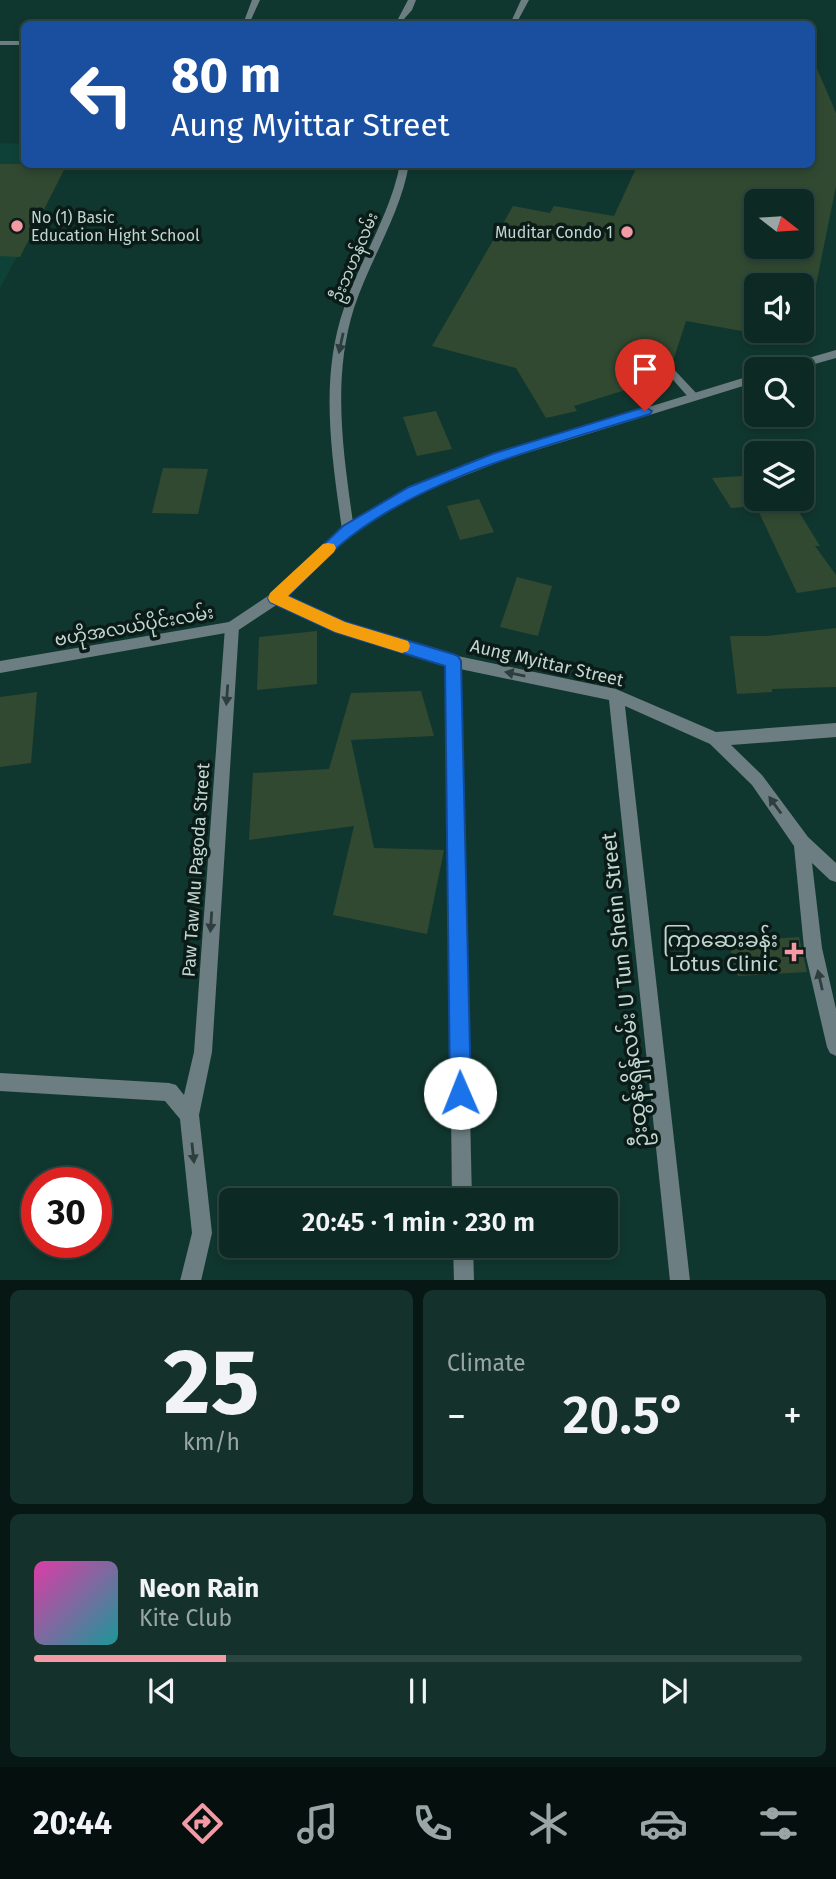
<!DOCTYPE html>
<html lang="en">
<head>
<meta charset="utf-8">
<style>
  body { margin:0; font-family:"Fira Sans","Noto Sans Myanmar",sans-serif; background:#15312b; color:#f1f3f6; height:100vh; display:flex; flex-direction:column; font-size:26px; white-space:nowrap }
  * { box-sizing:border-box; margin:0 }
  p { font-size:23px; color:#9aa6a6 }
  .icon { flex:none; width:38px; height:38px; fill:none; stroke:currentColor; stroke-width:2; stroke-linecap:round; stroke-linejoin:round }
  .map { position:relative; height:1280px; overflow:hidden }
  .panel { display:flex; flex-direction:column; gap:10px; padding:10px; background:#071713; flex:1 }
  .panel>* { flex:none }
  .top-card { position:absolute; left:21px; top:21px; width:794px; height:147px; border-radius:10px; box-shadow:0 4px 10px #0003,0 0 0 2px #2c4541; background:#1a4fa0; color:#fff; overflow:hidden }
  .needle { width:46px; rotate:107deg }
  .fabs { position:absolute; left:744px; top:189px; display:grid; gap:14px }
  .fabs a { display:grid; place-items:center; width:70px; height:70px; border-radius:10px; background:#0c2923; box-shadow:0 4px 10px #0003,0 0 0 2px #2c4541; font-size:35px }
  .speed { position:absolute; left:21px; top:1167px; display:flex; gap:14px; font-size:35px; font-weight:700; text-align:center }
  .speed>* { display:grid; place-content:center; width:91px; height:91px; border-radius:50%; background:#0c2923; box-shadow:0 4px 10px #0003,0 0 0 2px #2c4541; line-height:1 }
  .speed .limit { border:10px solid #d22; background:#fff; color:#111 }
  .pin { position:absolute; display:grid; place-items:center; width:60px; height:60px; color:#fff; margin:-72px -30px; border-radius:50% 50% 50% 0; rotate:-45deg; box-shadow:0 0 7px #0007 }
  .pin .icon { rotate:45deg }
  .me { position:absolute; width:77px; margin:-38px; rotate:359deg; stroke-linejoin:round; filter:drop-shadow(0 0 5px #0008) }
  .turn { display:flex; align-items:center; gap:24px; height:147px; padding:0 35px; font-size:32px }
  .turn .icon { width:91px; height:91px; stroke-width:2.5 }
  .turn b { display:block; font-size:49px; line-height:60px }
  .big { font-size:52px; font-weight:600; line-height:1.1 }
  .panel .tile { flex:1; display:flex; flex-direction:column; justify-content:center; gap:10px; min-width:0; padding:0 24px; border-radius:10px; background:#15312b }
  .panel .dial { align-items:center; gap:0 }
  .dial b { font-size:91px; line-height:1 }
  .song { display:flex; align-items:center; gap:21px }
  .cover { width:84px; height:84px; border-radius:10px; background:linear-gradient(135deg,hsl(320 70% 55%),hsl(180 70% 35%)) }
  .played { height:7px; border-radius:4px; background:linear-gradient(90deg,#f49aa5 25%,#2c4541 25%) }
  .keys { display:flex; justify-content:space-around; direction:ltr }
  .heat { display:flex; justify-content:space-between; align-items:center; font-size:38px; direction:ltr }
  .panel .tiles { flex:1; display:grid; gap:10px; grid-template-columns:1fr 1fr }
  .tile:last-child { grid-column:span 2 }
  .trip { position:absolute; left:219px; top:1188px; width:399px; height:70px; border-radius:10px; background:#0c2923; box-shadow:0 4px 10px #0003,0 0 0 2px #2c4541; font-weight:600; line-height:70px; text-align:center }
  .tab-bar { display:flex; height:112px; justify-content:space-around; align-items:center; background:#05100e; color:#9aa6a6 }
  .tab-bar .icon { width:49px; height:49px }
  .tab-bar .active { color:#f49aa5 }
  .tab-bar b { font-size:32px; color:#f1f3f6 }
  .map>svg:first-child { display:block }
  .built { fill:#0e4238 }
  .building { fill:#314931; fill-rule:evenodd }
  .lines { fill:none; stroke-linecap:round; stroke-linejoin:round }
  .service { fill:#6c7e82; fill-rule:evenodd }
  .minor { fill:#6c7e82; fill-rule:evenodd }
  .tertiary { fill:#6c7e82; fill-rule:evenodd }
  .oneway { fill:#2d3e3c }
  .route { fill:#1a73e8; stroke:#114b97; stroke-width:2 }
  .slow { fill:#f59e0b }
  .poi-dot { fill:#f49aa5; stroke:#0b1b17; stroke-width:2.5 }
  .labels { text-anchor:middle; stroke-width:7; stroke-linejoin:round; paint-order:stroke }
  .far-poi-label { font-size:16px; fill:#c2d6d0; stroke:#0b1b17; text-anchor:start }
  .far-street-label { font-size:16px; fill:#c2d6d0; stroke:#0b1b17 }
  .street-label { font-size:18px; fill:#c2d6d0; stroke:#0b1b17 }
  .near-poi-label { font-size:21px; fill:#c2d6d0; stroke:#0b1b17; text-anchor:end }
  .near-street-label { font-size:21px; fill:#c2d6d0; stroke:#0b1b17 }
</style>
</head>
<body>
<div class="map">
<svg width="836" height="1281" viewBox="0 0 836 1281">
  <rect width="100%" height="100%" fill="#10372f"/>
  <path class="built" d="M0,143L24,144V164L66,165L0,288Z"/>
  <path class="building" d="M812,57L836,113V186L814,295L802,293V285H756V331H764V335L686,321L672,364L665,359L657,362L629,357L648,383L574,406L577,411L546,418L516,368L432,346L513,206L550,213L554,206L614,216L638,164H812ZM756,201H802V247H756Z
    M0,164H67L20,257L0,256Z
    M436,411L452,449L417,456L403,417Z
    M163,468L208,469L198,514L152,513Z
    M756,475V499H791L820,546H815L836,575V587L797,593L756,506L731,508L712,478Z
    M479,499L494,532L460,540L447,506Z
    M517,577L552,586L538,636L500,627Z
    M836,628V687L772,689V692L737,694L730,636H767Z
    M317,631V684L257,690L259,637Z
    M421,691L434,736L351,740L374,848L444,850L427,934L333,915L354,826L249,840L253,773L329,769L351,693Z
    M37,692L31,763L0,767V697Z
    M799,937L807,972L738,976L728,942Z"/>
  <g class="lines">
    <path class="service" d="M664,361L667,362L697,394V398H689L661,366L659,364Z"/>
    <path class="minor" d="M252,0H260L249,24H243Z
      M408,0H416L412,10L404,19H398Z
      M521,0H529L516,24H510Z
      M0,41H24V45H0Z
      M400,164H409C400,216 370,259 354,308C331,381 344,457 354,530L348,535L342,530C332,456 319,380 344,308C360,259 390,216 400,164Z
      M276,592L344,623L453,655L616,689L716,732L836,723V737L731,745L762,775L808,837L836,863V882L830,880L812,863L822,948L836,1009V1056L830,1053L827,1047L804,948L794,846L752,785L710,744L625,706L690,1281H670L609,700L460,669L472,1200H452L446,665L336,632L271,602L269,598L271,594Z
      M232,621L237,623L239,627L212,1052L199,1115L212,1233L201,1281H180L192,1233L180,1119L165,1101L0,1091V1073L169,1083L176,1085L184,1095L194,1052L225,627L227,623Z
      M453,1246H473L474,1281H454Z"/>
    <path class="tertiary" d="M836,350V358L797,369H779L781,366Z
      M756,374V382L504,460L418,494L353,533L281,602L237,631L0,673V661L229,622L271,594L343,527L410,488L496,454Z"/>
  </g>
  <defs><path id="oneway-solid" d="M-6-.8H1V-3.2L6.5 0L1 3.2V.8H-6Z" transform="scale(1.75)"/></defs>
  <g class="oneway">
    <use href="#oneway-solid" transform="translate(341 343) rotate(102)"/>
    <use href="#oneway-solid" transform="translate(515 674) rotate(-168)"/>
    <use href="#oneway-solid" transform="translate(227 695) rotate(94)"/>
    <use href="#oneway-solid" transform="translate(775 805) rotate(-126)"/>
    <use href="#oneway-solid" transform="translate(211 922) rotate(94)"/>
    <use href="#oneway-solid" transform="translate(820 980) rotate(-103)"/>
    <use href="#oneway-solid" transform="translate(193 1153) rotate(84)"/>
  </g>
  <path class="route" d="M645,407L652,411L650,414C552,445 437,472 354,534C330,551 309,576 288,596L345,622L453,654L458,656L461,661L471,1093L468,1100L460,1103L453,1100L450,1093L445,666L335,632L270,602L268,598L343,526L409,487L495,453Z"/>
  <path class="slow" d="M328,543L334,544L336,548L334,552L288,596L345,622L408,641L410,646L408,651L402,653L335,632L270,602L268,598L270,593L323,544Z"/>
  <g class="poi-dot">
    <circle cx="17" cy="226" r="7"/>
    <circle cx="627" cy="232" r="7"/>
    <path d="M790.5 941.5h7v7h7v7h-7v7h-7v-7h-7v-7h7z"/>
  </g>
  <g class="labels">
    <g class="far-poi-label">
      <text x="31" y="223">No (1) Basic<tspan x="31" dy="18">Education Hight School</tspan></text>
      <text x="613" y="238" text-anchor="end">Muditar Condo 1</text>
    </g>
    <g class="far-street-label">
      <text transform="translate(354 257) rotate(-67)" y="6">ဦးဘဟန်လမ်း</text>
    </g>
    <g class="street-label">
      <text transform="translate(134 626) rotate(-10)" y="6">ဗဟိုအလယ်ပိုင်းလမ်း</text>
      <text transform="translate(547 663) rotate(13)" y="6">Aung Myittar Street</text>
      <text transform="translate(196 870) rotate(-86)" y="6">Paw Taw Mu Pagoda Street</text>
    </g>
    <g class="near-poi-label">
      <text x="778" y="947">ကြာဆေးခန်း<tspan x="778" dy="24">Lotus Clinic</tspan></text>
    </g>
    <g class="near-street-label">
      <text transform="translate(625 990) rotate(-96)" y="7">ဦးထွန်းရှိန်လမ်း U Tun Shein Street</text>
    </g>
  </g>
</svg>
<div class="fabs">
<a><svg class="needle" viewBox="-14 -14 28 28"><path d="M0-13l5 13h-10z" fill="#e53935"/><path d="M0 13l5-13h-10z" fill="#9aa6a6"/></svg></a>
<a><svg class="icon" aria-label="sound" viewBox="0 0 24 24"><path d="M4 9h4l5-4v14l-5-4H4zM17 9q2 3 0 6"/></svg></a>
<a><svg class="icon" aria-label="search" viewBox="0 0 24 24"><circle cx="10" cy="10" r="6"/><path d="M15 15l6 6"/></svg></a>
<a><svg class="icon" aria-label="layers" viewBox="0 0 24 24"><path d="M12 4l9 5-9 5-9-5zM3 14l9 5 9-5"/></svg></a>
</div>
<div class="speed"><div class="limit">30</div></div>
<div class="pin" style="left:645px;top:411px;background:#d93025"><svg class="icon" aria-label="arrive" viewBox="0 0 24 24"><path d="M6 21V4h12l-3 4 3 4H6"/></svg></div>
<svg class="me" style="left:460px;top:1093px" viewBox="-20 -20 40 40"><circle r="19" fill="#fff"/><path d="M0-13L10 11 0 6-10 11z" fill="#1a73e8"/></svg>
<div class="trip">20:45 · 1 min · 230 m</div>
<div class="top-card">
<div class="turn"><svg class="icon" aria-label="left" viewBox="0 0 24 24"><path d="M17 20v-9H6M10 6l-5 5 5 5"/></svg><div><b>80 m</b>Aung Myittar Street</div></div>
</div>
</div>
<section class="panel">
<div class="tiles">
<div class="tile dial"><b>25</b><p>km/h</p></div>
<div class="tile"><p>Climate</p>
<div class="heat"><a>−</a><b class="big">20.5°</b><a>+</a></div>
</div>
<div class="tile">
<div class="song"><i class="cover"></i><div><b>Neon Rain</b><p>Kite Club</p></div></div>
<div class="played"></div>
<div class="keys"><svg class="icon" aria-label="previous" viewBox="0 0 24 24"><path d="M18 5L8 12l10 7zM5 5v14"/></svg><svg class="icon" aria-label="pause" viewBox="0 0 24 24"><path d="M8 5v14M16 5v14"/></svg><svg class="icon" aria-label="next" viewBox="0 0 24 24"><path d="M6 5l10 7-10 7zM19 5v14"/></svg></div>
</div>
</div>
</section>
<nav class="tab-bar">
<b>20:44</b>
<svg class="icon active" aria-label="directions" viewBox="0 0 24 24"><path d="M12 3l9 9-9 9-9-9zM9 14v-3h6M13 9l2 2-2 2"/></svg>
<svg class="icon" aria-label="music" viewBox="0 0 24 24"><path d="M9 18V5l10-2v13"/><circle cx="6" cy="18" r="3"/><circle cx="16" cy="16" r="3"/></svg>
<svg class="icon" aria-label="phone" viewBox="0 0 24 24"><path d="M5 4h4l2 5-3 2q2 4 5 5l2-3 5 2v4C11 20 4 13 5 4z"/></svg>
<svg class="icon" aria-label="climate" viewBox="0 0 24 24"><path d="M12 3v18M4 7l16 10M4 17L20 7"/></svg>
<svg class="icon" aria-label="car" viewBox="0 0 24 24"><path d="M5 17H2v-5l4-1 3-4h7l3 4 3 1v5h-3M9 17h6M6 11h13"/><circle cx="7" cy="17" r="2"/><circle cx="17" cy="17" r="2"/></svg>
<svg class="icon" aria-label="filters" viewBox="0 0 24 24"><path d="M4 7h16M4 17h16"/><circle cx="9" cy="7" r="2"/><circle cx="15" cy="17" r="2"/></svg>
</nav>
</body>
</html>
